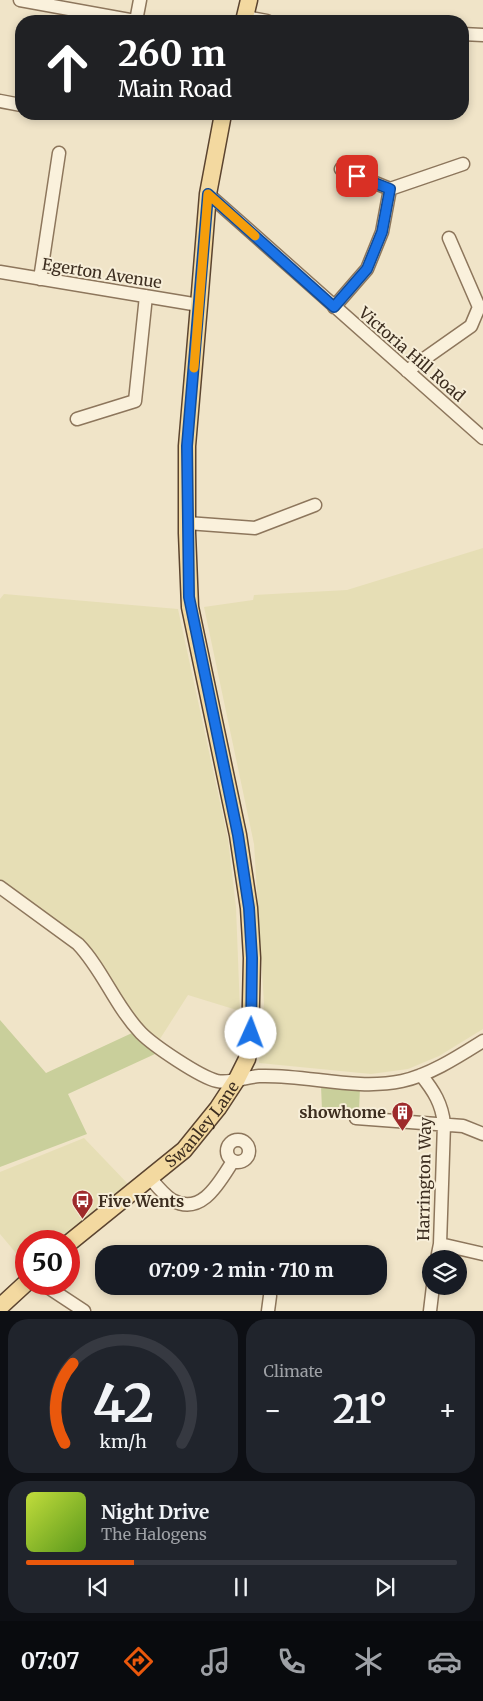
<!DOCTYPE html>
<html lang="en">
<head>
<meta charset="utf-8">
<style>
  body { margin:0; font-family:Merriweather,serif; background:#20242c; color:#f1f3f6; height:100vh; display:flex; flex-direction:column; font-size:19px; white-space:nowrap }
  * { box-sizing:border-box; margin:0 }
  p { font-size:16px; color:#9ea1a6 }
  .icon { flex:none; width:28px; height:28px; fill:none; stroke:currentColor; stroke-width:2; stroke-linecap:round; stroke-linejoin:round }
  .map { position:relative; height:1311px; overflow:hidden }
  .panel { display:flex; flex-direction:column; gap:8px; padding:8px; background:#0d0f14; flex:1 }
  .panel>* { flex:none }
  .hud { position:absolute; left:15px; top:15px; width:454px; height:105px; border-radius:20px; box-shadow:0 2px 8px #0003; background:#202124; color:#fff; overflow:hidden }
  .tools { position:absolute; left:422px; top:1250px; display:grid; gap:10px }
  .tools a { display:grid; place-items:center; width:45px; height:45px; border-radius:50%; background:#171b24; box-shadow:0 2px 8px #0003; font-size:25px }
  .speed { position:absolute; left:15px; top:1230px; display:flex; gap:10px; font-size:25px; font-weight:700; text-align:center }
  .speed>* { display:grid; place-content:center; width:65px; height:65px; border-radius:50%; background:#171b24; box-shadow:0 2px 8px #0003; line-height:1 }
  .speed .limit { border:8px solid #d22; background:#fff; color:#111 }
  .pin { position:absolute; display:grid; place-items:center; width:42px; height:42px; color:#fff; margin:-21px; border-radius:10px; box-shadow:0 2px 8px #0006 }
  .me { position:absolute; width:55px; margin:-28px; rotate:2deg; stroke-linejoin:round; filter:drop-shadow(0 0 4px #0008) }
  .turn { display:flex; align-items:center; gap:18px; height:105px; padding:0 20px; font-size:22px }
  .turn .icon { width:65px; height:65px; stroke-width:2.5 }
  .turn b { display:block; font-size:35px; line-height:42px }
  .big { font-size:38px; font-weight:700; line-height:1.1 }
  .panel .card { flex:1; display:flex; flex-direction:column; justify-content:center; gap:8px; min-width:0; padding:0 18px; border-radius:20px; background:#20242c }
  .panel .dial { align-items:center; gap:0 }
  .dial svg { height:130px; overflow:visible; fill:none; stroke:#363941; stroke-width:7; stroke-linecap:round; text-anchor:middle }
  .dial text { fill:#f1f3f6; stroke:none }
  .song { display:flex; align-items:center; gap:15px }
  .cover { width:60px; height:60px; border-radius:8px; background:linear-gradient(135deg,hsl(70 70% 55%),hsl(90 70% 35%)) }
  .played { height:5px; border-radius:2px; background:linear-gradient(90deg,#ea580c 25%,#363941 25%) }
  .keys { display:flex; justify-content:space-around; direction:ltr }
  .heat { display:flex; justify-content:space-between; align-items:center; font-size:28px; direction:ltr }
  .panel .tiles { flex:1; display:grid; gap:8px; grid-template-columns:1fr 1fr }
  .card:last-child { grid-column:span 2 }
  .trip { position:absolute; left:95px; top:1245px; width:292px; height:50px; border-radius:20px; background:#171b24; box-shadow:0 2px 8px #0003; font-weight:700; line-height:50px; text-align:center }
  .tabs { display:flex; height:80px; justify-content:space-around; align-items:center; background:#090b0e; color:#9ea1a6 }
  .tabs .icon { width:35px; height:35px }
  .tabs .on { color:#ea580c }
  .tabs b { font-size:22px; color:#f1f3f6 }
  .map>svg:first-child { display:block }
  .farmland { fill:#e6deb5 }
  .green { fill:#c9cf9b }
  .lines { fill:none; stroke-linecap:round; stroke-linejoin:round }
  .minor-casing { stroke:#8d765c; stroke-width:15 }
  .major-casing { stroke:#5b4430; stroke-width:19 }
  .minor { stroke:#faf1dc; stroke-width:12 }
  .major { stroke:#f3d9a0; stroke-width:16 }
  .route-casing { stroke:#114b97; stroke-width:12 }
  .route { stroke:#1a73e8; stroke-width:9 }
  .slow { stroke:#f59e0b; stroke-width:9 }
  .labels { text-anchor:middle; stroke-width:4; stroke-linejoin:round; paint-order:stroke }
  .street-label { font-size:16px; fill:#3d2e20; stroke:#f7eed8 }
  .poi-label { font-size:16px; font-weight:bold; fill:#3d2e20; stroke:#f7eed8; text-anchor:end }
</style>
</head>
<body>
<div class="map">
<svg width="483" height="1311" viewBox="0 0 483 1311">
  <rect width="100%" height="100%" fill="#f0e4c8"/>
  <path class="farmland" d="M483,548V1029L439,1056L408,1069L371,1074L259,1063L264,1003L254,844L204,607L253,600L254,595L347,590Z
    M4,594L178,609L228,839L236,907L240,1011L188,995L158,1042L127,1011L105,970L0,883V599Z
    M84,1138L128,1184L60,1241H26V1265L0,1234V1172Z"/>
  <path class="green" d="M0,1020L46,1073L132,1033L155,1054L68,1094L87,1134L0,1167Z
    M321,1086L360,1088L359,1111L322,1110Z"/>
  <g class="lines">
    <defs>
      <path id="minor" d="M20,0L135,21
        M246,17L267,21
        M136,21L140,0
        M462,34L483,35
        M0,101L21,105
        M341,169L390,189
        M208,194L483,438
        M0,272L199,305
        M40,279L59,153
        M334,307L367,269L382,232L390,189L463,164
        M407,371L471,326L479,307L449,238
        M77,419L135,401L146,296
        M187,523L255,528L315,505
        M0,887L78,944C103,970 115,1006 141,1033C154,1046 200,1077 217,1081C229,1084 246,1077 259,1076C306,1074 355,1091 402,1081C430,1075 459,1056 483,1041
        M421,1075C434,1091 442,1104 444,1124L440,1244L437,1259
        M356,1118L463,1126L483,1134
        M227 1151a11 11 0 1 1 22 0a11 11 0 1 1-22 0Z
        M150,1178C156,1185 164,1195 172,1200C202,1217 220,1181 233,1161
        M440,1244L483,1254
        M43,1284L84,1311
        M268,1311L270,1296
        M430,1311L433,1286"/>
      <g id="major">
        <path d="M244,21L249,0"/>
        <path id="s1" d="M69,1243L184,1150L218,1108L237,1079L247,1059L250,1045L252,958L249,908L238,835L190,607L187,533V446L199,305L208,194L223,114"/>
        <path d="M0,1307L26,1283"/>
      </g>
    </defs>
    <use href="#minor" class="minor-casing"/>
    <use href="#major" class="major-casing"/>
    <use href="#minor" class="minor"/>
    <use href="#major" class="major"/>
  </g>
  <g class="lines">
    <defs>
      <path id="route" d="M251,1033L252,958L249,908L238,835L189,597L187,446L208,194L334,307L367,269L382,232L390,189L357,176"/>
    </defs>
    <use href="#route" class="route-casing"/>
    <use href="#route" class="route"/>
    <path class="slow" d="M194,368L208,194L255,236"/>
  </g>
  <defs>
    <symbol id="building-pin" viewBox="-11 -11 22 30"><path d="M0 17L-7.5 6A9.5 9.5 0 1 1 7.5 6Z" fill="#9e2a2b" stroke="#f7eed8"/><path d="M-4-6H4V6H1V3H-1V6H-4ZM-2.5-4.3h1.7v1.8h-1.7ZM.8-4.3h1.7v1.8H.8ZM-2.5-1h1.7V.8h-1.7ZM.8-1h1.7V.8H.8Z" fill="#fff"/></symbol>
    <symbol id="bus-pin" viewBox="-11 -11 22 30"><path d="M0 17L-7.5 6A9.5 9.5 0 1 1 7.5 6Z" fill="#9e2a2b" stroke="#f7eed8"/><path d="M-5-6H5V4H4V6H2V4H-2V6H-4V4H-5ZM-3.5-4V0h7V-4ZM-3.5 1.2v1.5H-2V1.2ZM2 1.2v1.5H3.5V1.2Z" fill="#fff"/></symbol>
  </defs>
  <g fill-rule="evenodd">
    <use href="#building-pin" x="390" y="1100" width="25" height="34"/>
    <use href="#bus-pin" x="70" y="1188" width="25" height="34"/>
  </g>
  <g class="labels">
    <g class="street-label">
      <text transform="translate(102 273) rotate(9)" y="6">Egerton Avenue</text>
      <text transform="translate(412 354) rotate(41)" y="6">Victoria Hill Road</text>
      <text dy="6" stroke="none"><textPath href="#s1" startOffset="179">Swanley Lane</textPath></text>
      <text transform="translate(424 1179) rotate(-89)" y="6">Harrington Way</text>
    </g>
    <g class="poi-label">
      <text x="386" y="1118">showhome</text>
      <text x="98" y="1207" text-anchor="start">Five Wents</text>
    </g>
  </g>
</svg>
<div class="tools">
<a><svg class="icon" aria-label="layers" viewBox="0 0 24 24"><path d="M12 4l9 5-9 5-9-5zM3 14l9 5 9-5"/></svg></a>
</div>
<div class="speed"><div class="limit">50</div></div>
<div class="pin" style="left:357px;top:176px;background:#d93025"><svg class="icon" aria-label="arrive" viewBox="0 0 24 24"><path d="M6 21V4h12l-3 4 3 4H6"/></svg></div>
<svg class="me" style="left:251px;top:1033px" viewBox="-20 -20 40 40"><circle r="19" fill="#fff"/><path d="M0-13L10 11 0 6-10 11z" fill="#1a73e8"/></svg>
<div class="trip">07:09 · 2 min · 710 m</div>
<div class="hud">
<div class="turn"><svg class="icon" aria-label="ahead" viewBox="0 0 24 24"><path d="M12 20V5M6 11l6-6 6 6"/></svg><div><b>260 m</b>Main Road</div></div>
</div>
</div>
<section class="panel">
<div class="tiles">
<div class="card dial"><svg viewBox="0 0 100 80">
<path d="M14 69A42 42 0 1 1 86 69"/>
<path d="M14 69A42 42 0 0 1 19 20" stroke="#ea580c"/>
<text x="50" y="56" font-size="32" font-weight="700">42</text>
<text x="50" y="72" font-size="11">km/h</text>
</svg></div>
<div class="card"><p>Climate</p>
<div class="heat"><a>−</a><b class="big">21°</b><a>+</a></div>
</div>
<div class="card">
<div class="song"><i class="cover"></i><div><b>Night Drive</b><p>The Halogens</p></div></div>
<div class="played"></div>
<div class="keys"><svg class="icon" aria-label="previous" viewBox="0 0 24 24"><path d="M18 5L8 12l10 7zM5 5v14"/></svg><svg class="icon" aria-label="pause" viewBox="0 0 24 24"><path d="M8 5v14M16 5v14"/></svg><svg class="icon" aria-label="next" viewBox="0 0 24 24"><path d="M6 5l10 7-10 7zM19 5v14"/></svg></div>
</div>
</div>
</section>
<nav class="tabs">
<b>07:07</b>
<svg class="icon on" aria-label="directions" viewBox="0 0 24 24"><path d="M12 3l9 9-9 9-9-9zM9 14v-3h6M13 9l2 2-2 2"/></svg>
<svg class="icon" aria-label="music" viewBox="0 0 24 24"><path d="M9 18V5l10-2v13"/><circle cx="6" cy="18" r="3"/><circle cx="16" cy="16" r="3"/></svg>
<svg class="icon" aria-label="phone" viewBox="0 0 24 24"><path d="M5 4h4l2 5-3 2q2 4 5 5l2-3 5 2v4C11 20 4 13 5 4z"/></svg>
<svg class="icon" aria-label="climate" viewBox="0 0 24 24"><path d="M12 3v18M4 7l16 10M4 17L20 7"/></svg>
<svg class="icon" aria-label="car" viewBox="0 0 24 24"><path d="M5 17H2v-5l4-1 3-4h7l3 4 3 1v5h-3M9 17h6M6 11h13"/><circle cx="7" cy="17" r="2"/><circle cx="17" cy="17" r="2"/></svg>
</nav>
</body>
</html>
